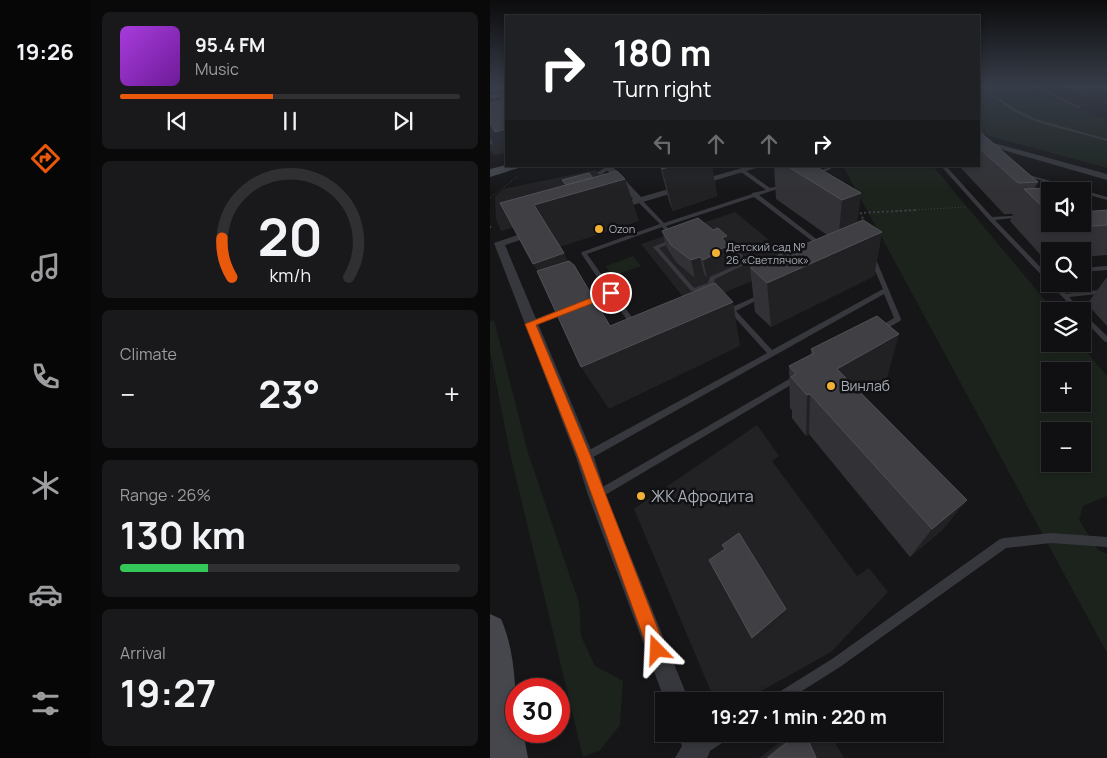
<!DOCTYPE html>
<html lang="en">
<head>
<meta charset="utf-8">
<style>
  body { margin:0; font-family:Manrope,sans-serif; background:#19191b; color:#f1f3f6; height:100vh; display:flex; flex-direction:column; font-size:19px; white-space:nowrap }
  * { box-sizing:border-box; margin:0 }
  p { font-size:16px; color:#9c9d9f }
  .icon { flex:none; width:28px; height:28px; fill:none; stroke:currentColor; stroke-width:2; stroke-linecap:round; stroke-linejoin:round }
  .map { position:relative; flex:1; overflow:hidden }
  .sheet { display:flex; flex-direction:column; gap:12px; padding:12px; background:#09090a; width:400px }
  .sheet>* { flex:none }
  .hud { position:absolute; left:15px; top:15px; width:475px; height:152px; border-radius:0px; box-shadow:0 2px 8px #0003,0 0 0 1px #303032; background:#202124; color:#fff; overflow:hidden }
  .controls { position:absolute; left:551px; top:182px; display:grid; gap:10px }
  .controls a { display:grid; place-items:center; width:50px; height:50px; border-radius:0px; background:#101012; box-shadow:0 2px 8px #0003,0 0 0 1px #303032; font-size:25px }
  .speed { position:absolute; left:15px; top:678px; display:flex; gap:10px; font-size:25px; font-weight:700; text-align:center }
  .speed>* { display:grid; place-content:center; width:65px; height:65px; border-radius:50%; background:#101012; box-shadow:0 2px 8px #0003,0 0 0 1px #303032; line-height:1 }
  .speed .limit { border:8px solid #d22; background:#fff; color:#111 }
  .pin { position:absolute; display:grid; place-items:center; width:42px; height:42px; color:#fff; margin:-21px; border:2px solid #fff; border-radius:50%; box-shadow:0 1px 5px #0007 }
  .me { position:absolute; width:55px; margin:-28px; rotate:339deg; stroke-linejoin:round; filter:drop-shadow(0 0 4px #0008) }
  .turn { display:flex; align-items:center; gap:18px; height:105px; padding:0 25px; font-size:22px }
  .turn .icon { width:65px; height:65px; stroke-width:2.5 }
  .turn b { display:block; font-size:35px; line-height:42px }
  .lanes { display:flex; align-items:center; height:48px; padding:0 25px; background:#0003; justify-content:center; gap:25px; direction:ltr }
  .lanes .off { opacity:.35 }
  .big { font-size:38px; font-weight:700; line-height:1.1 }
  .sheet .widget { flex:1; display:flex; flex-direction:column; justify-content:center; gap:8px; min-width:0; padding:0 18px; border-radius:8px; background:#19191b }
  .sheet .dial { align-items:center; gap:0 }
  .dial svg { height:130px; overflow:visible; fill:none; stroke:#303032; stroke-width:7; stroke-linecap:round; text-anchor:middle }
  .dial text { fill:#f1f3f6; stroke:none }
  .song { display:flex; align-items:center; gap:15px }
  .cover { width:60px; height:60px; border-radius:8px; background:linear-gradient(135deg,hsl(280 70% 55%),hsl(280 70% 35%)) }
  .played { height:5px; border-radius:2px; background:linear-gradient(90deg,#ea580c 45%,#303032 45%) }
  .keys { display:flex; justify-content:space-around; direction:ltr }
  .heat { display:flex; justify-content:space-between; align-items:center; font-size:28px; direction:ltr }
  .charge { height:8px; border-radius:4px; background:linear-gradient(90deg,#34c759 26%,#303032 0) }
  .trip { position:absolute; left:165px; top:692px; width:288px; height:50px; border-radius:0px; background:#101012; box-shadow:0 2px 8px #0003,0 0 0 1px #303032; font-weight:700; line-height:50px; text-align:center }
  main { display:flex; flex:1; min-height:0 }
  .tabs { display:flex; flex-direction:column; width:90px; justify-content:space-around; align-items:center; background:#060607; color:#9c9d9f }
  .tabs .icon { width:35px; height:35px }
  .tabs .selected { color:#ea580c }
  .tabs b { font-size:22px; color:#f1f3f6 }
  .map>svg:first-child { display:block }
  .built { fill:#222225 }
  .green { fill:#1c231d; fill-rule:evenodd }
  .lines { fill:none; stroke-linecap:round; stroke-linejoin:round }
  .path-far1 { stroke:#3d3f44; stroke-width:1; stroke-dasharray:1 2; stroke-linecap:butt }
  .path { stroke:#3d3f44; stroke-width:2; stroke-dasharray:2 2.5; stroke-linecap:butt }
  .lane { fill:#37383d; fill-rule:evenodd }
  .street { fill:#37383d; fill-rule:evenodd }
  .secondary { fill:#45474d; fill-rule:evenodd }
  .wall { fill:#323236 }
  .shaded-wall { fill:#212124 }
  .building { fill:#3f3f44; stroke:#4f5156 }
  .route { fill:#ea580c; stroke:#983908 }
  .poi-dot { fill:#f2b134; stroke:#111113; stroke-width:2 }
  .labels { text-anchor:middle; stroke-width:5; stroke-linejoin:round; paint-order:stroke }
  .far-poi-label { font-size:11px; fill:#a8adb8; stroke:#111113; text-anchor:start }
  .poi-label { font-size:14px; fill:#a8adb8; stroke:#111113; text-anchor:start }
  .near-poi-label { font-size:16px; fill:#a8adb8; stroke:#111113; text-anchor:start }
</style>
</head>
<body>
<main>
<nav class="tabs">
<b>19:26</b>
<svg class="icon selected" aria-label="directions" viewBox="0 0 24 24"><path d="M12 3l9 9-9 9-9-9zM9 14v-3h6M13 9l2 2-2 2"/></svg>
<svg class="icon" aria-label="music" viewBox="0 0 24 24"><path d="M9 18V5l10-2v13"/><circle cx="6" cy="18" r="3"/><circle cx="16" cy="16" r="3"/></svg>
<svg class="icon" aria-label="phone" viewBox="0 0 24 24"><path d="M5 4h4l2 5-3 2q2 4 5 5l2-3 5 2v4C11 20 4 13 5 4z"/></svg>
<svg class="icon" aria-label="climate" viewBox="0 0 24 24"><path d="M12 3v18M4 7l16 10M4 17L20 7"/></svg>
<svg class="icon" aria-label="car" viewBox="0 0 24 24"><path d="M5 17H2v-5l4-1 3-4h7l3 4 3 1v5h-3M9 17h6M6 11h13"/><circle cx="7" cy="17" r="2"/><circle cx="17" cy="17" r="2"/></svg>
<svg class="icon" aria-label="filters" viewBox="0 0 24 24"><path d="M4 7h16M4 17h16"/><circle cx="9" cy="7" r="2"/><circle cx="15" cy="17" r="2"/></svg>
</nav>
<section class="sheet">
<div class="widget">
<div class="song"><i class="cover"></i><div><b>95.4 FM</b><p>Music</p></div></div>
<div class="played"></div>
<div class="keys"><svg class="icon" aria-label="previous" viewBox="0 0 24 24"><path d="M18 5L8 12l10 7zM5 5v14"/></svg><svg class="icon" aria-label="pause" viewBox="0 0 24 24"><path d="M8 5v14M16 5v14"/></svg><svg class="icon" aria-label="next" viewBox="0 0 24 24"><path d="M6 5l10 7-10 7zM19 5v14"/></svg></div>
</div>
<div class="widget dial"><svg viewBox="0 0 100 80">
<path d="M14 69A42 42 0 1 1 86 69"/>
<path d="M14 69A42 42 0 0 1 8 45" stroke="#ea580c"/>
<text x="50" y="56" font-size="32" font-weight="700">20</text>
<text x="50" y="72" font-size="11">km/h</text>
</svg></div>
<div class="widget"><p>Climate</p>
<div class="heat"><a>−</a><b class="big">23°</b><a>+</a></div>
</div>
<div class="widget"><p>Range · 26%</p><b class="big">130 km</b><div class="charge"></div></div>
<div class="widget"><p>Arrival</p><b class="big">19:27</b></div>
</section>
<div class="map">
<svg width="617" height="758" viewBox="0 0 617 758">
  <rect width="100%" height="100%" fill="#161618"/>
  <path class="built" d="M0,85H16V153L3,155L0,150Z
    M105,170L116,174L136,195L11,231L6,219L5,197L13,189Z
    M245,212L306,262L201,307L151,244Z
    M267,425L289,456L282,461L367,576L379,568L398,592L341,652L253,701H238L222,694L144,509Z
    M300,734H340L354,758H269Z"/>
  <path class="green" d="M489,85H522L617,119V168L489,133Z
    M353,166H443L564,311H560V344H590L617,376V496L593,506L589,520L608,550L617,554V653ZM560,371H592V404H560ZM560,431H592V464H560Z
    M143,256L151,266L122,276L116,266Z
    M4,320L38,453L89,603L91,636L105,666L133,681L130,725L110,750L93,757L20,453L0,351V321Z"/>
  <g class="lines">
    <path class="path-far1" d="M519,97L525,95L527,89L534,85
      M489,122L505,106
      M489,128L494,133
      M0,198L28,176
      M405,211L477,207"/>
    <path class="path" d="M374,223L371,213L427,210
      M0,226V230"/>
    <path class="lane" d="M489,85L525,109L549,120L617,139V141L547,122L523,111L489,87Z
      M541,85H544L591,107L588,108Z
      M0,139L2,140L3,145L0,144Z
      M118,166H123L112,174H108V172Z
      M336,166H340L341,169L326,175L322,174L337,168Z
      M451,166H456L502,217L534,215V216L532,217L505,220L560,277V283L558,282L499,220Z
      M251,170H255L280,188L297,184V186L269,195L334,245V247H330L264,197L176,226L185,235V237H181L172,227L97,254L146,323L147,325L146,327H142L120,296L98,303H94V301L117,292L91,253L92,252L170,224L147,201V199H151L174,223L262,194V193L276,190L251,172Z
      M532,173L617,197V200L592,193V191H588L532,175Z
      M185,238L187,239V241L169,248L204,288L218,283L220,277L253,262L230,241V239H234L260,262L225,279L223,285L205,291H201L163,247Z
      M382,255L385,257L411,319L410,321L391,332H387L386,330L387,328L404,318L394,294L98,460L95,461L92,460L91,457L92,454L277,353L240,312L239,310L240,308L269,295H273V297L246,311L282,350L393,289L379,257Z
      M617,266V270L592,272V268Z
      M560,284H566L576,294L617,289V293L579,297L592,311H586Z
      M74,308H78L79,310L78,312L42,326H40L37,324L38,322Z
      M592,312L617,336V342H615L592,318Z
      M308,374L311,375L312,377L311,379L110,498L107,499L104,498L102,495L104,492Z
      M561,533L617,537V547L561,543L516,548L350,667L296,701H279L281,697L342,659L510,539L514,538Z
      M222,734H240C237,742 218,752 210,756L205,754L203,749L205,744Z"/>
    <path class="street" d="M489,139L617,174V180L489,143Z
      M113,166H122L151,197L259,166H273L123,211L118,208L120,206L143,199Z
      M48,228L53,231L52,233L15,245L104,457L116,495L199,701H175L98,495L86,457L4,243Z
      M187,734H213L220,751L217,758H185L192,746Z"/>
    <path class="secondary" d="M16,165L35,166L0,177V169Z
      M0,614L11,619C26,653 26,694 26,731H33L38,758H0Z"/>
  </g>
  <path class="wall" d="M556,85H617V94L593,96L569,85L559,86Z
    M489,131L548,182L545,188L560,192V224H592L617,210V255L592,257V251H560V260L556,261L520,221L523,214H514L469,166H489Z
    M170,166H222L227,196L183,211L179,201Z
    M284,166H325L371,193L367,222L392,232L384,276L281,327L265,312L260,267L337,235L286,199Z
    M223,230L237,236L241,263L226,269L227,272L217,277L214,274L205,278L186,262L177,248L172,231Z
    M617,277V326L597,304Z
    M321,349L397,378L371,393L477,500L451,531L420,557L319,434L316,436L302,418V410L300,408L299,366L321,355Z
    M305,734H316L327,758H275Z"/>
  <path class="shaded-wall" d="M0,85H12L16,105L0,108Z
    M617,88V94L593,96L596,89Z
    M16,129V141L11,142L5,132Z
    M183,166H222L227,196L183,211L172,169Z
    M135,179L149,221L67,248L44,205Z
    M371,193L366,235L348,243L352,200Z
    M392,232L384,276L281,327L277,283Z
    M237,236L241,263L226,269L227,272L217,277L213,260L221,253L232,238Z
    M74,253L97,297L70,308L43,264Z
    M210,257L214,274L205,278L201,260Z
    M243,302L250,346L119,409L91,367Z
    M409,334L397,378L342,411L347,369Z
    M320,394L319,434L316,436L317,395Z
    M477,500L451,531L420,557L442,529Z
    M296,609L297,614L264,641L262,638Z"/>
  <path class="building" d="M12,85H16V129L5,132L0,123V103L13,100L11,96L0,98V96L13,94L11,89L0,90L13,88Z
    M586,85H617V88L596,89Z
    M489,131L548,182L528,183L489,148Z
    M171,166H183L172,169Z
    M297,166H325L371,193L352,200Z
    M127,171L135,179L44,205L74,253L43,264L10,203Z
    M99,173L103,178L76,185L72,180Z
    M555,188L560,192V214L534,189Z
    M617,210V225L574,228L570,224H592V212Z
    M208,218L223,230L228,228L237,236L232,238L238,246L221,253L223,255L213,260L210,257L201,260L181,245L172,231Z
    M373,220L392,232L277,283L260,267Z
    M79,261L84,265L120,326L225,283L243,302L91,367L47,271Z
    M387,316L409,334L347,369L477,500L442,529L320,394L317,395L301,377L306,374L299,366L324,353L321,349Z
    M249,533L296,609L262,638L219,560L235,549L232,545Z
    M308,734H315L326,758H278Z"/>
  <linearGradient id="sky" x2="0" y2="1"><stop stop-color="#0c0c0d"/><stop offset="0.45" stop-color="#363c48"/><stop offset="1" stop-color="#363c48" stop-opacity="0"/></linearGradient>
  <rect width="617" height="191" fill="url(#sky)"/>
  <path class="route" d="M121,290L124,291V295L46,325L101,457L176,650L173,656L167,658L161,656L158,650L88,457L35,324Z"/>
  <g class="poi-dot">
    <circle cx="109" cy="229" r="5"/>
    <circle cx="226" cy="253" r="5"/>
    <circle cx="341" cy="386" r="5"/>
    <circle cx="151" cy="496" r="5"/>
  </g>
  <g class="labels">
    <g class="far-poi-label">
      <text x="119" y="233">Ozon</text>
      <text x="236" y="251">Детский сад №<tspan x="236" dy="13">26 «Светлячок»</tspan></text>
    </g>
    <g class="poi-label">
      <text x="351" y="391">Винлаб</text>
    </g>
    <g class="near-poi-label">
      <text x="161" y="502">ЖК Афродита</text>
    </g>
  </g>
</svg>
<div class="controls">
<a><svg class="icon" aria-label="sound" viewBox="0 0 24 24"><path d="M4 9h4l5-4v14l-5-4H4zM17 9q2 3 0 6"/></svg></a>
<a><svg class="icon" aria-label="search" viewBox="0 0 24 24"><circle cx="10" cy="10" r="6"/><path d="M15 15l6 6"/></svg></a>
<a><svg class="icon" aria-label="layers" viewBox="0 0 24 24"><path d="M12 4l9 5-9 5-9-5zM3 14l9 5 9-5"/></svg></a>
<a>+</a>
<a>−</a>
</div>
<div class="speed"><div class="limit">30</div></div>
<div class="pin" style="left:121px;top:293px;background:#d93025"><svg class="icon" aria-label="arrive" viewBox="0 0 24 24"><path d="M6 21V4h12l-3 4 3 4H6"/></svg></div>
<svg class="me" style="left:167px;top:650px" viewBox="-20 -20 40 40"><path d="M0-17L14 15 0 8-14 15z" fill="#ea580c" stroke="#fff" stroke-width="4"/></svg>
<div class="trip">19:27 · 1 min · 220 m</div>
<div class="hud">
<div class="turn"><svg class="icon" aria-label="right" viewBox="0 0 24 24"><path d="M7 20v-9h11M14 6l5 5-5 5"/></svg><div><b>180 m</b>Turn right</div></div>
<div class="lanes"><svg class="icon off" aria-label="left" viewBox="0 0 24 24"><path d="M17 20v-9H6M10 6l-5 5 5 5"/></svg><svg class="icon off" aria-label="ahead" viewBox="0 0 24 24"><path d="M12 20V5M6 11l6-6 6 6"/></svg><svg class="icon off" aria-label="ahead" viewBox="0 0 24 24"><path d="M12 20V5M6 11l6-6 6 6"/></svg><svg class="icon" aria-label="right" viewBox="0 0 24 24"><path d="M7 20v-9h11M14 6l5 5-5 5"/></svg></div>
</div>
</div>
</main>
</body>
</html>
